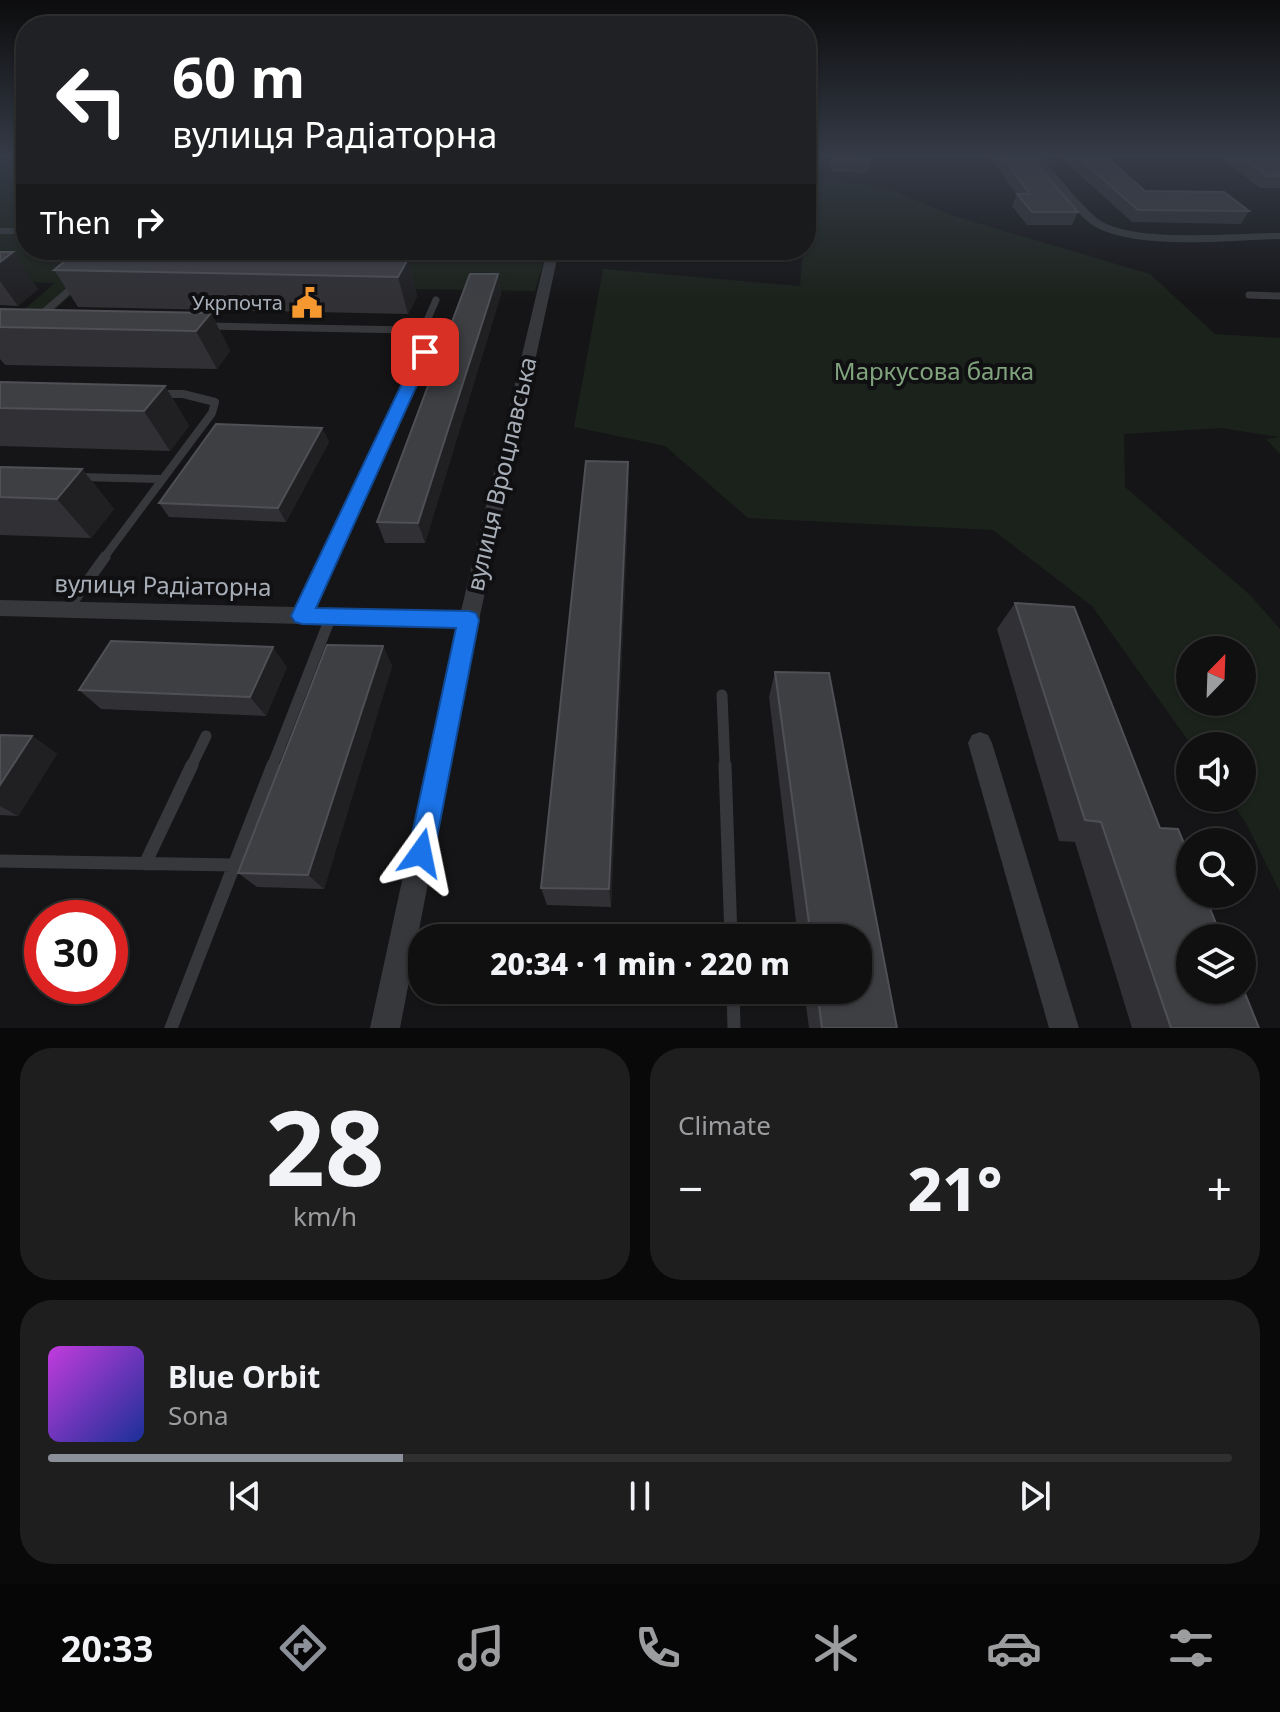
<!DOCTYPE html>
<html lang="en">
<head>
<meta charset="utf-8">
<style>
  body { margin:0; font-family:"Noto Sans",sans-serif; background:#1e1e1f; color:#f1f3f6; height:100vh; display:flex; flex-direction:column; font-size:30px; white-space:nowrap }
  * { box-sizing:border-box; margin:0 }
  p { font-size:26px; color:#9c9d9f }
  .icon { flex:none; width:44px; height:44px; fill:none; stroke:currentColor; stroke-width:2; stroke-linecap:round; stroke-linejoin:round }
  .map { position:relative; height:1028px; overflow:hidden }
  .side { display:flex; flex-direction:column; gap:20px; padding:20px; background:#090909; flex:1 }
  .side>* { flex:none }
  .top-card { position:absolute; left:16px; top:16px; width:800px; height:244px; border-radius:32px; box-shadow:0 2px 6px #0004,0 0 0 2px #303031; background:#202124; color:#fff; overflow:hidden }
  .needle { width:52px; rotate:23deg }
  .fabs { position:absolute; left:1176px; top:636px; display:grid; gap:16px }
  .fabs a { display:grid; place-items:center; width:80px; height:80px; border-radius:50%; background:#101011; box-shadow:0 2px 6px #0004,0 0 0 2px #303031; font-size:40px }
  .speed { position:absolute; left:24px; top:900px; display:flex; gap:16px; font-size:40px; font-weight:700; text-align:center }
  .speed>* { display:grid; place-content:center; width:104px; height:104px; border-radius:50%; background:#101011; box-shadow:0 2px 6px #0004,0 0 0 2px #303031; line-height:1 }
  .speed .limit { border:12px solid #d22; background:#fff; color:#111 }
  .pin { position:absolute; display:grid; place-items:center; width:68px; height:68px; color:#fff; margin:-34px; border-radius:16px; box-shadow:0 4px 12px #0006 }
  .me { position:absolute; width:88px; margin:-44px; rotate:12deg; stroke-linejoin:round; filter:drop-shadow(0 0 6px #0008) }
  .turn { display:flex; align-items:center; gap:28px; height:168px; padding:0 24px; font-size:36px }
  .turn .icon { width:104px; height:104px; stroke-width:2.5 }
  .turn b { display:block; font-size:56px; line-height:68px }
  .then { display:flex; align-items:center; height:76px; padding:0 24px; background:#0003; gap:16px; font-size:30px }
  .big { font-size:60px; font-weight:800; line-height:1.1 }
  .side .tile { flex:1; display:flex; flex-direction:column; justify-content:center; gap:12px; min-width:0; padding:0 28px; border-radius:32px; background:#1e1e1f }
  .side .dial { align-items:center; gap:0 }
  .dial b { font-size:104px; line-height:1 }
  .song { display:flex; align-items:center; gap:24px }
  .cover { width:96px; height:96px; border-radius:12px; background:linear-gradient(135deg,hsl(290 70% 55%),hsl(230 70% 35%)) }
  .played { height:8px; border-radius:4px; background:linear-gradient(90deg,#8c9099 30%,#303031 30%) }
  .keys { display:flex; justify-content:space-around; direction:ltr }
  .heat { display:flex; justify-content:space-between; align-items:center; font-size:44px; direction:ltr }
  .side .tiles { flex:1; display:grid; gap:20px; grid-template-columns:1fr 1fr }
  .tile:last-child { grid-column:span 2 }
  .trip { position:absolute; left:408px; top:924px; width:464px; height:80px; border-radius:32px; background:#101011; box-shadow:0 2px 6px #0004,0 0 0 2px #303031; font-weight:800; line-height:80px; text-align:center }
  .menu { display:flex; height:128px; justify-content:space-around; align-items:center; background:#060607; color:#9c9d9f }
  .menu .icon { width:56px; height:56px }
  .menu .on { color:#8c9099 }
  .menu b { font-size:36px; color:#f1f3f6 }
  .map>svg:first-child { display:block }
  .green { fill:#1b221b; fill-rule:evenodd }
  .lines { fill:none; stroke-linecap:round; stroke-linejoin:round }
  .service-far3 { stroke:#36383c; stroke-width:7 }
  .service-far2 { stroke:#36383c; stroke-width:8 }
  .service-far1 { stroke:#36383c; stroke-width:11 }
  .service { stroke:#36383c; stroke-width:13 }
  .pedestrian { fill:#36383c; fill-rule:evenodd }
  .minor { fill:#36383c; fill-rule:evenodd }
  .wall { fill:#313135 }
  .shaded-wall { fill:#202023 }
  .building { fill:#3e3f43; stroke:#4e5055; stroke-width:2 }
  .route { fill:#1a73e8; stroke:#114b97; stroke-width:2 }
  .labels { text-anchor:middle; stroke-width:8; stroke-linejoin:round; paint-order:stroke }
  .far-poi-label { font-size:20px; fill:#a7aeb7; stroke:#101012; text-anchor:end }
  .park-label { font-size:24px; fill:#80a37d; stroke:#101012 }
  .street-label { font-size:24px; fill:#a7aeb7; stroke:#101012 }
</style>
</head>
<body>
<div class="map">
<svg width="1280" height="1028" viewBox="0 0 1280 1028">
  <rect width="100%" height="100%" fill="#151517"/>
  <path class="green" d="M0,157H26V250H547L535,291L84,284L0,358V330L55,283L0,281Z
    M807,178L882,186L954,216L1150,274L1215,334L1280,338V454L1266,439L1279,437L1221,428L1124,434L1125,487L1250,595L1280,629V892L1246,823L1229,798H1242V746H1192L1092,606L993,530L748,518L665,446L574,427L603,269L800,286L803,250H806ZM1190,650H1242V702H1190Z"/>
  <g class="lines">
    <path class="service-far3" d="M1249,295L1280,296
      M208,326L409,330L427,340L425,352L406,394
      M421,334L436,300"/>
    <path class="service-far2" d="M79,477L160,479
      M103,559L212,413L215,402L183,394H159
      M329,559L407,392"/>
    <path class="service-far1" d="M67,610L105,557
      M302,616L330,557
      M722,695L725,767
      M191,767L206,736
      M272,767L331,616"/>
    <path class="service" d="M725,765L731,938
      M0,861L234,865
      M145,864L192,765
      M733,990L734,1028
      M171,1028L273,765"/>
    <path class="pedestrian" d="M0,228H26V234H0Z
      M77,279L85,281L36,325H28V321Z"/>
    <path class="minor" d="M1031,157H1041C1057,174 1084,210 1101,221C1136,243 1237,233 1280,233V239C1231,240 1137,251 1094,226C1078,217 1045,173 1031,157Z
      M1271,157H1280V163Z
      M547,250H559L479,620L400,1028H370L457,628L0,616V600L461,611Z
      M980,732L988,735L992,743L1079,1028H1049L968,743L972,735Z"/>
  </g>
  <path class="wall" d="M828,157H869L870,161L868,173L832,172Z
    M989,157H1030L1078,212L1072,225H1027L1012,206L1017,194Z
    M1060,157H1106L1145,191L1249,211L1241,224L1132,222Z
    M1219,157H1270L1280,164V188H1260Z
    M0,252L38,289L18,306L0,305Z
    M408,259L417,296L408,314L78,307L54,270Z
    M498,274L501,294L425,543H385L377,522Z
    M0,309L211,313L230,351L217,369L5,365L0,359Z
    M0,382L165,386L189,426L170,451L0,446Z
    M322,428L329,442L286,522L169,517L159,503Z
    M0,467L82,469L114,509L91,538L0,535Z
    M629,490L611,907L547,905L541,888Z
    M1015,603L1160,828L1259,1028H1132L1075,842L1059,841L997,629Z
    M383,646L392,666L324,889L257,887L238,873Z
    M287,667L266,716L101,709L79,690Z
    M775,672L897,1028H809L804,990H858V938H798L769,697Z
    M0,735L32,736L57,754L18,816L0,815Z"/>
  <path class="shaded-wall" d="M13,252L38,289L18,306L0,281V262Z
    M408,259L417,296L408,314L398,277Z
    M498,274L501,294L425,543L418,523Z
    M211,313L230,351L217,369L196,331Z
    M165,386L189,426L170,451L144,411Z
    M322,428L329,442L286,522L278,508Z
    M628,462L629,490L611,907L609,889Z
    M82,469L114,509L91,538L57,499Z
    M383,646L392,666L324,889L308,875Z
    M273,647L287,667L266,716L250,697Z
    M32,736L57,754L18,816L0,806V785Z"/>
  <path class="building" d="M834,157H869L870,161L835,160Z
    M1002,157H1030L1078,212H1032L1017,194H1030Z
    M1078,157H1106L1145,191L1224,192L1249,211L1138,210Z
    M1241,157H1270L1280,164V176H1267Z
    M0,252H13L0,262Z
    M76,252L408,259L398,277L54,270Z
    M470,274H498L418,523L377,522Z
    M0,309L211,313L196,331L0,327Z
    M0,382L165,386L144,411L0,408Z
    M216,424L322,428L278,508L159,503Z
    M586,461L628,462L609,889L541,888Z
    M0,467L82,469L57,499L0,497Z
    M1015,603L1074,607L1160,828L1178,829L1190,858V894H1204L1222,938H1190V990H1242V986L1259,1028H1171L1101,822L1085,820Z
    M111,641L273,647L250,697L79,690Z
    M327,645L383,646L308,875L238,873Z
    M775,672L829,673L897,1028H822L817,990H858V938H811Z
    M0,735L32,736L0,785Z"/>
  <linearGradient id="sky" x2="0" y2="1"><stop stop-color="#0c0c0d"/><stop offset="0.52" stop-color="#353b47"/><stop offset="1" stop-color="#353b47" stop-opacity="0"/></linearGradient>
  <rect width="1280" height="301" fill="url(#sky)"/>
  <path class="route" d="M425,348L432,352L316,608L469,611L476,613L479,620L434,853L430,862L421,866L411,862L408,853L456,628L302,624L295,622L291,616L417,352Z"/>
  <defs>
    <symbol id="civic-bare" viewBox="-9 -9 18 18"><path d="M-.6-6.5H3V-4.5H.6V-3L4-1V1h2V6H-6V1h2V-1L-.6-3ZM-1.2 2.5V6h2.4V2.5Z" fill="#f5982f" stroke="#101012" stroke-width="2.5" paint-order="stroke"/></symbol>
  </defs>
  <g fill-rule="evenodd">
    <use href="#civic-bare" x="285" y="281" width="44" height="44"/>
  </g>
  <g class="labels">
    <g class="far-poi-label">
      <text x="283" y="310">Укрпочта</text>
    </g>
    <g class="park-label">
      <text x="934" y="380">Маркусова балка</text>
    </g>
    <g class="street-label">
      <text transform="translate(502 474) rotate(-77)" y="8">вулиця Вроцлавська</text>
      <text transform="translate(163 586) rotate(1)" y="8">вулиця Радіаторна</text>
    </g>
  </g>
</svg>
<div class="fabs">
<a><svg class="needle" viewBox="-14 -14 28 28"><path d="M0-13l5 13h-10z" fill="#e53935"/><path d="M0 13l5-13h-10z" fill="#9c9d9f"/></svg></a>
<a><svg class="icon" aria-label="sound" viewBox="0 0 24 24"><path d="M4 9h4l5-4v14l-5-4H4zM17 9q2 3 0 6"/></svg></a>
<a><svg class="icon" aria-label="search" viewBox="0 0 24 24"><circle cx="10" cy="10" r="6"/><path d="M15 15l6 6"/></svg></a>
<a><svg class="icon" aria-label="layers" viewBox="0 0 24 24"><path d="M12 4l9 5-9 5-9-5zM3 14l9 5 9-5"/></svg></a>
</div>
<div class="speed"><div class="limit">30</div></div>
<div class="pin" style="left:425px;top:352px;background:#d93025"><svg class="icon" aria-label="arrive" viewBox="0 0 24 24"><path d="M6 21V4h12l-3 4 3 4H6"/></svg></div>
<svg class="me" style="left:421px;top:853px" viewBox="-20 -20 40 40"><path d="M0-17L14 15 0 8-14 15z" fill="#1a73e8" stroke="#fff" stroke-width="4"/></svg>
<div class="trip">20:34 · 1 min · 220 m</div>
<div class="top-card">
<div class="turn"><svg class="icon" aria-label="left" viewBox="0 0 24 24"><path d="M17 20v-9H6M10 6l-5 5 5 5"/></svg><div><b>60 m</b>вулиця Радіаторна</div></div>
<div class="then">Then<svg class="icon" aria-label="right" viewBox="0 0 24 24"><path d="M7 20v-9h11M14 6l5 5-5 5"/></svg></div>
</div>
</div>
<section class="side">
<div class="tiles">
<div class="tile dial"><b>28</b><p>km/h</p></div>
<div class="tile"><p>Climate</p>
<div class="heat"><a>−</a><b class="big">21°</b><a>+</a></div>
</div>
<div class="tile">
<div class="song"><i class="cover"></i><div><b>Blue Orbit</b><p>Sona</p></div></div>
<div class="played"></div>
<div class="keys"><svg class="icon" aria-label="previous" viewBox="0 0 24 24"><path d="M18 5L8 12l10 7zM5 5v14"/></svg><svg class="icon" aria-label="pause" viewBox="0 0 24 24"><path d="M8 5v14M16 5v14"/></svg><svg class="icon" aria-label="next" viewBox="0 0 24 24"><path d="M6 5l10 7-10 7zM19 5v14"/></svg></div>
</div>
</div>
</section>
<nav class="menu">
<b>20:33</b>
<svg class="icon on" aria-label="directions" viewBox="0 0 24 24"><path d="M12 3l9 9-9 9-9-9zM9 14v-3h6M13 9l2 2-2 2"/></svg>
<svg class="icon" aria-label="music" viewBox="0 0 24 24"><path d="M9 18V5l10-2v13"/><circle cx="6" cy="18" r="3"/><circle cx="16" cy="16" r="3"/></svg>
<svg class="icon" aria-label="phone" viewBox="0 0 24 24"><path d="M5 4h4l2 5-3 2q2 4 5 5l2-3 5 2v4C11 20 4 13 5 4z"/></svg>
<svg class="icon" aria-label="climate" viewBox="0 0 24 24"><path d="M12 3v18M4 7l16 10M4 17L20 7"/></svg>
<svg class="icon" aria-label="car" viewBox="0 0 24 24"><path d="M5 17H2v-5l4-1 3-4h7l3 4 3 1v5h-3M9 17h6M6 11h13"/><circle cx="7" cy="17" r="2"/><circle cx="17" cy="17" r="2"/></svg>
<svg class="icon" aria-label="filters" viewBox="0 0 24 24"><path d="M4 7h16M4 17h16"/><circle cx="9" cy="7" r="2"/><circle cx="15" cy="17" r="2"/></svg>
</nav>
</body>
</html>
